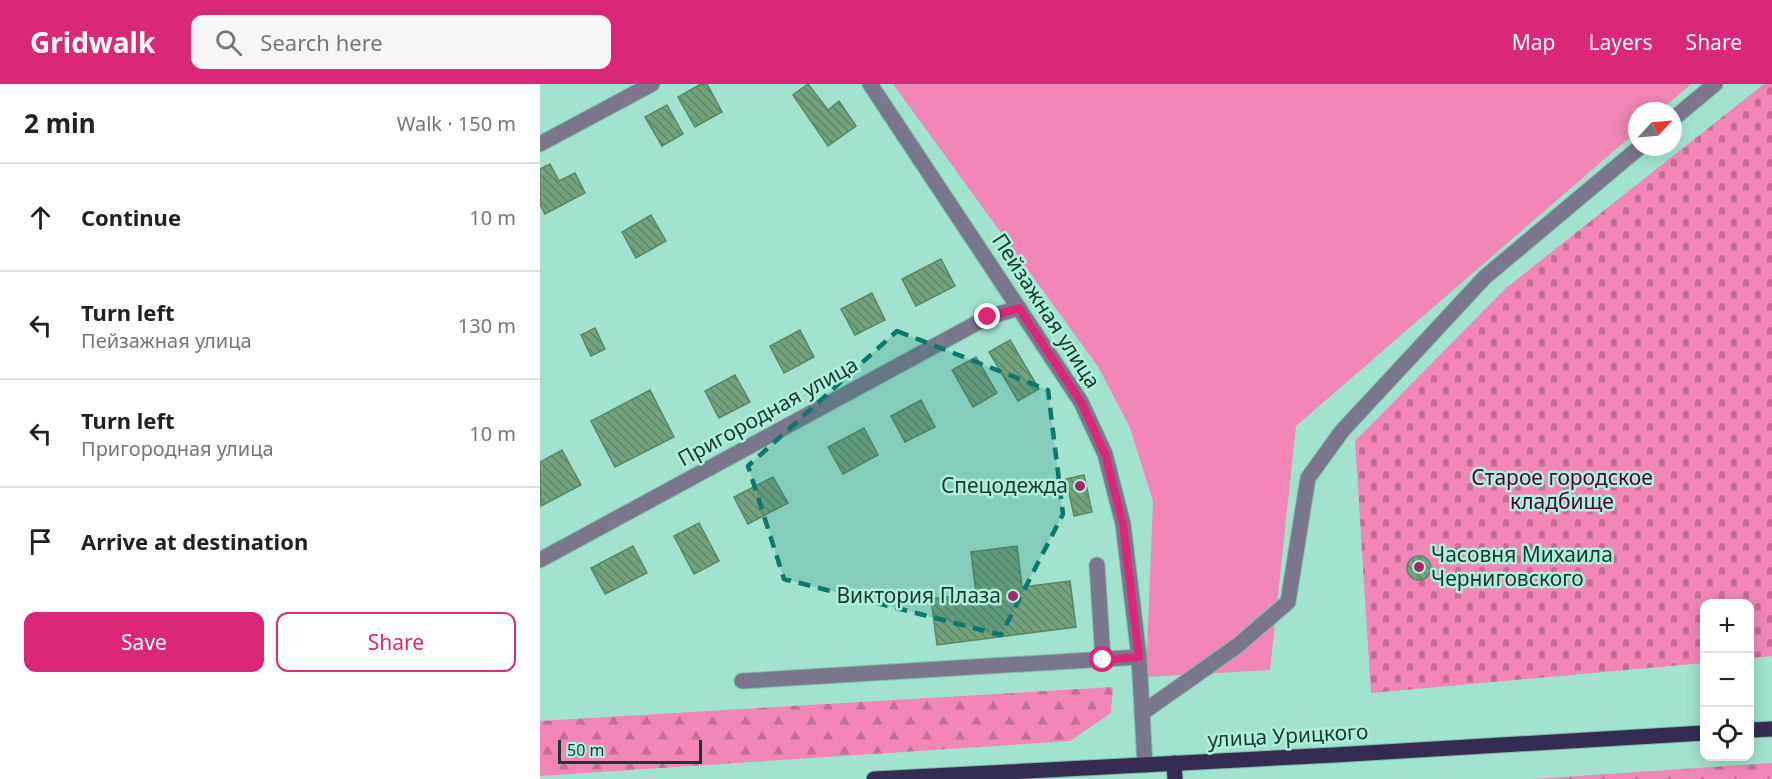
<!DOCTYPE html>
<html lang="en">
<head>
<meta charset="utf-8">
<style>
	:root { --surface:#fff; --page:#f6f6f6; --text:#202124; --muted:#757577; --line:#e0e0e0; --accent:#db2777 }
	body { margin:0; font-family:"Noto Sans",sans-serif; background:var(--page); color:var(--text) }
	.controls { position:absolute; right:18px; bottom:18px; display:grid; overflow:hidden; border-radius:12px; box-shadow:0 3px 15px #0003 }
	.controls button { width:54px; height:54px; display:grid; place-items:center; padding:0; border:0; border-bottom:2px solid var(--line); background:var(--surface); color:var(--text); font:30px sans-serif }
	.compass { position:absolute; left:1088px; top:18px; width:54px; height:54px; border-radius:50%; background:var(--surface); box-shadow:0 3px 15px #0003; rotate:64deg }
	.scale { position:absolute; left:18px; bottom:15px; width:144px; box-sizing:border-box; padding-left:6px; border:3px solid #1d3830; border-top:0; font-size:16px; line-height:21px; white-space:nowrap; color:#1d3830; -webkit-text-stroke:4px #adf0db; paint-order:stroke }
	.stop { position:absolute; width:18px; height:18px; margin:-14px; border:4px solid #db2777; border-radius:50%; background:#fff }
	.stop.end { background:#db2777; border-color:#fff; box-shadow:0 2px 6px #0008 }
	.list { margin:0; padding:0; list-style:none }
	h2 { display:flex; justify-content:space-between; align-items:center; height:78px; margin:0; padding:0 24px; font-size:26px }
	h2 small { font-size:20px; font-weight:400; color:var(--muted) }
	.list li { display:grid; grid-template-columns:39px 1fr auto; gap:18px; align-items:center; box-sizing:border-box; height:108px; padding:0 24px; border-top:2px solid var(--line) }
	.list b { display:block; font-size:22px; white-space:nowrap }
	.list p { margin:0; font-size:20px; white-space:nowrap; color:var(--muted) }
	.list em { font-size:20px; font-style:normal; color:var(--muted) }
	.actions { display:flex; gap:12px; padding:18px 24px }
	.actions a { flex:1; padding:14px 0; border:2px solid var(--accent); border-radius:12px; text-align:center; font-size:21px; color:var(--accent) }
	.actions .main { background:var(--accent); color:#fff }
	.icon { flex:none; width:33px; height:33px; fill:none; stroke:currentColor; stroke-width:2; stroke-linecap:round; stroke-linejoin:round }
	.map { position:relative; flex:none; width:1232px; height:695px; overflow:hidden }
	header { display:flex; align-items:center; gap:36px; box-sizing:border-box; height:84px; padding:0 30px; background:var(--accent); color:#fff }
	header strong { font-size:28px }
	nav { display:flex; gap:33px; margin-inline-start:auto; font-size:21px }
	.search { width:420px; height:54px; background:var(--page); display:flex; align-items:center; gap:15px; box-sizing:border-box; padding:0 21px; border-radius:12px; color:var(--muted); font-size:22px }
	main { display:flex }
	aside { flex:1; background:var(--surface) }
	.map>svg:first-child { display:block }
	.grass { fill:#f287b7 }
	.forest { fill:url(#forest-firs) }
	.cemetery { fill:url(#cemetery-stones) }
	.building { fill:url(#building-back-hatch); stroke:#588765; stroke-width:1.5 }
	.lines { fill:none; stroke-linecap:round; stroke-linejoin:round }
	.minor-casing { stroke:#84bdab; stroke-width:17 }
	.major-casing { stroke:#84bdab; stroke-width:17 }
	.minor { stroke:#7a778c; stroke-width:15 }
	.major { stroke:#352d51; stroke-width:15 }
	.route { stroke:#db2777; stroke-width:8 }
	.marked { fill:#0f766e; fill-opacity:0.2; stroke:#0f766e; stroke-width:4.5; stroke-dasharray:12 8; stroke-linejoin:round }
	.poi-dot { fill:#a9246d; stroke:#adf0db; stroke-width:2 }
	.labels { text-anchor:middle; stroke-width:5; stroke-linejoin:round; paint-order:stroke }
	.street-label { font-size:21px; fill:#1d3830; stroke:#adf0db }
	.park-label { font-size:21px; fill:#530231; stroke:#adf0db }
	.poi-label { font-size:21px; fill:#1d3830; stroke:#adf0db; text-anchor:end }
</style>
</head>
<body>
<header>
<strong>Gridwalk</strong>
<div class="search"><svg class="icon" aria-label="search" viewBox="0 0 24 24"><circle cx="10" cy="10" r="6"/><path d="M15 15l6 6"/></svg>Search here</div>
<nav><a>Map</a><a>Layers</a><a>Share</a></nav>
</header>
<main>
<aside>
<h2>2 min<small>Walk · 150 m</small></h2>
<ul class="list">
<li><svg class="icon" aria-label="ahead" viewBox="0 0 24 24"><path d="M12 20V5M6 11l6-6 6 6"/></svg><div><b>Continue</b></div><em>10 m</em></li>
<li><svg class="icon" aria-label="left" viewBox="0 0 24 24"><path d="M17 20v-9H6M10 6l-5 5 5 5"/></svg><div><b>Turn left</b><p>Пейзажная улица</p></div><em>130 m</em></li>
<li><svg class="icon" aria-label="left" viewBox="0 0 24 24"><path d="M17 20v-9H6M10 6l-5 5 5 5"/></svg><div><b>Turn left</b><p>Пригородная улица</p></div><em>10 m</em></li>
<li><svg class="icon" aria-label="arrive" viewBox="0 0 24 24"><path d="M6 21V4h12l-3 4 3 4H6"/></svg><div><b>Arrive at destination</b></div></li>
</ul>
<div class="actions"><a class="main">Save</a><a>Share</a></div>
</aside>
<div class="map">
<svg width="1232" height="695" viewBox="0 0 1232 695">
	<defs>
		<pattern id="forest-firs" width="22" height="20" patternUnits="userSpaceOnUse" patternTransform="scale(1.5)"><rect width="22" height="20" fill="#f287b7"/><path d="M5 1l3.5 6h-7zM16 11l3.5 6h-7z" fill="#c36f95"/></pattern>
		<pattern id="cemetery-stones" width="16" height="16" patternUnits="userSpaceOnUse" patternTransform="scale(1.5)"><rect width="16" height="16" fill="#f287b7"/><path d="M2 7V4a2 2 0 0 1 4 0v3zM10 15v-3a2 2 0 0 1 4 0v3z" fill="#c36f95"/></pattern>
		<pattern id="building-back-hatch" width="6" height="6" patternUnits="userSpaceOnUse" patternTransform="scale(1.5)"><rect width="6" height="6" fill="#73a480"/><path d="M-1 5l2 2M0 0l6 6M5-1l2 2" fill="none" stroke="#5e8769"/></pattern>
	</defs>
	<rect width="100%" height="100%" fill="#a1e3ce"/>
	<polygon class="grass" points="353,0 1151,0 1120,27 1097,27 1097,47 756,342 730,586 606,593 613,417 590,344 559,284"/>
	<g class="forest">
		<polygon points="573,603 571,629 530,657 0,692 0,637"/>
		<polygon points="1232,679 1232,695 993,695"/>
	</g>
	<polygon class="cemetery" points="1224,0 1232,0 1232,572 1210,574 1210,520 1164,520 1164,579 831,609 815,357 966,204"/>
	<g class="building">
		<polygon points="161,0 167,0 182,28 155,43 138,13"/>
		<polygon points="268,0 288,26 299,17 316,42 288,62 253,11"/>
		<polygon points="127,21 143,50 122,62 105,33"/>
		<polygon points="10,80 19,97 35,89 45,109 5,130 0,120 0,85"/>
		<polygon points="111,131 126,157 96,174 82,148"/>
		<polygon points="401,175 415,202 376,222 362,195"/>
		<polygon points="332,209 345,236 315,251 301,225"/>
		<polygon points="55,244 65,265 51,272 41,251"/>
		<polygon points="260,246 274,273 244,289 230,262"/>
		<polygon points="470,256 499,305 478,317 449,268"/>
		<polygon points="436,273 457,309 433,323 412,286"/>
		<polygon points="195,291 210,318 179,334 165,307"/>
		<polygon points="110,306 134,353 75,383 51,337"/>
		<polygon points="381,316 395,343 365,358 351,332"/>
		<polygon points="324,344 338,371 303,390 288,363"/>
		<polygon points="22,366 41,401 1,422 0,378"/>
		<polygon points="544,391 552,428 534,432 526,395"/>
		<polygon points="233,393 248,419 208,440 194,413"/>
		<polygon points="159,439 179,477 154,490 134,452"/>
		<polygon points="93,462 107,489 65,510 51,484"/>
		<polygon points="477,462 482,503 530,497 536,543 397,561 391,515 436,509 431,468"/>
		<circle cx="879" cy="484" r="12"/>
	</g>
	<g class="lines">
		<g class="minor-casing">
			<g id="minor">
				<polyline points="330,0 541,318 565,370 583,440 599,573 605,681"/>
				<polyline points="1133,35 1175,0"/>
				<polyline points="0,60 112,0"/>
				<polyline points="0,476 448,233 479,224"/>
				<polyline points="557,481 563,576"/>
				<polyline points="202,597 599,573"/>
				<polyline points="602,629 697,562 748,518 768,394 802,347 945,193 1100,63"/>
			</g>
		</g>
		<g class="major-casing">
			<g id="major">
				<polyline points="1210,646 1232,645"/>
				<polyline points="634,679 635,695"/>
				<polyline points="334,695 794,671 1164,649"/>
			</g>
		</g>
		<use href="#minor" class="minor"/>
		<use href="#major" class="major"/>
	</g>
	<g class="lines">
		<polyline class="route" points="448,233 479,224 541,318 565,370 583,440 599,573 563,576"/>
	</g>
	<path class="marked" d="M357 247 508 306 523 430 461 551 244 495 208 382Z"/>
	<g class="poi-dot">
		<circle cx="540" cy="402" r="6"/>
		<circle cx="879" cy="483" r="6"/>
		<circle cx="473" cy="512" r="6"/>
	</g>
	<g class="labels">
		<g class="street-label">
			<text transform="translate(506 227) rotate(57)" y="7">Пейзажная улица</text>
			<text transform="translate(228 328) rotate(-29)" y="7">Пригородная улица</text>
			<text transform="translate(748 652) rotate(-3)" y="7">улица Урицкого</text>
		</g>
		<g class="park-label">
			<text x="1022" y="401">Старое городское<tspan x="1022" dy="24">кладбище</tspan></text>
		</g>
		<g class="poi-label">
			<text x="528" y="409">Спецодежда</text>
			<text x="891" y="478" text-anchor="start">Часовня Михаила<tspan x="891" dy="24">Черниговского</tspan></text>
			<text x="461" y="519">Виктория Плаза</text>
		</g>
	</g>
</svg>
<div class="controls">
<button>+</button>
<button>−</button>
<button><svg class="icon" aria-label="locate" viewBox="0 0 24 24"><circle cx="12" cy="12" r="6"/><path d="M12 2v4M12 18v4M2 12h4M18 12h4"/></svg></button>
</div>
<svg class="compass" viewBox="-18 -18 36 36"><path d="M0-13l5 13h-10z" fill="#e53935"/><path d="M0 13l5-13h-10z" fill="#757577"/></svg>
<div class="scale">50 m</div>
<div class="stop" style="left:563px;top:576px"></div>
<div class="stop end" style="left:448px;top:233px"></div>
</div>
</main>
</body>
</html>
